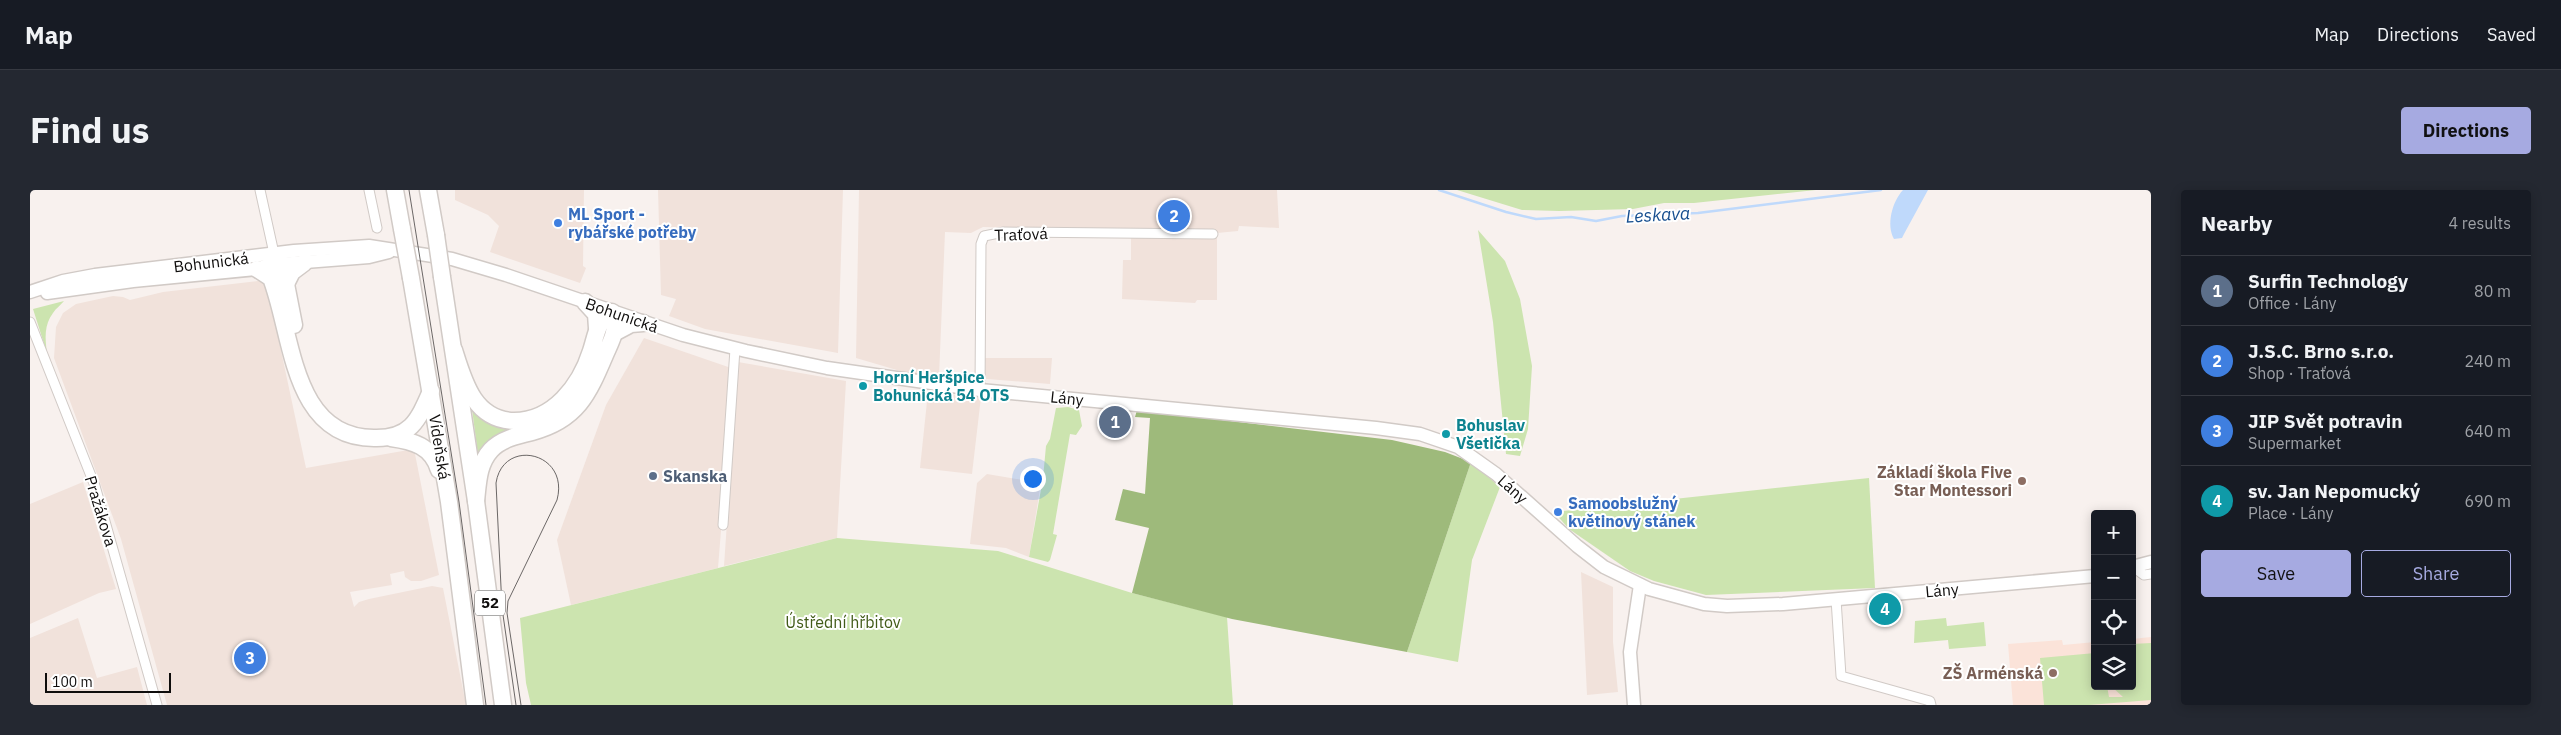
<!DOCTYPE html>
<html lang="en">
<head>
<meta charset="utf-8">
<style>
	:root { --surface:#171b24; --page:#242831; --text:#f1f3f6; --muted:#9ea1a6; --line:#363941; --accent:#a6aae1 }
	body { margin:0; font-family:"IBM Plex Sans",sans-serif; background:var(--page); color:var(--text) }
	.controls { position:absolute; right:15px; bottom:15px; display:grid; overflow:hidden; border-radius:5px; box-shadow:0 2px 12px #0003 }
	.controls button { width:45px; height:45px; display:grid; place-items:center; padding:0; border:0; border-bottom:1px solid var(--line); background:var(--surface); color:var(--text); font:25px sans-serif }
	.scale { position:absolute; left:15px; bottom:12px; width:126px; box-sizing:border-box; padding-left:5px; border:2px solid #0f0d0c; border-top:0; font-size:14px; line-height:18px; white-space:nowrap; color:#0f0d0c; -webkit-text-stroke:4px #fff; paint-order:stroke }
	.you { position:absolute; left:1002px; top:288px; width:18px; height:18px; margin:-12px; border:4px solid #fff; border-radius:50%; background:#1a73e8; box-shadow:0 0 0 8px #1a73e833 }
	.badge { display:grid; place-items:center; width:32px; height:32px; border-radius:50%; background:var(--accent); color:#fff; font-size:16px; font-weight:700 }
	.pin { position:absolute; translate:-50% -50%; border:2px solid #fff; box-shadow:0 1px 5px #0006 }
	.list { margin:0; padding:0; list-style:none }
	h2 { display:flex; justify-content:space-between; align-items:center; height:65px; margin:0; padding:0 20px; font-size:21px }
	h2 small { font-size:16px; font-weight:400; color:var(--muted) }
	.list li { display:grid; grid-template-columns:32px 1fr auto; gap:15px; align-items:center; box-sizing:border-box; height:70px; padding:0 20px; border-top:1px solid var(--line) }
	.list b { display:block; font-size:19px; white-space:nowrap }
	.list p { margin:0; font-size:16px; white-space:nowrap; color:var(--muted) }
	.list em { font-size:16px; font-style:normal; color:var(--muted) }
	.actions { display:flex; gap:10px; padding:15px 20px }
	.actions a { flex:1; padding:11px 0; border:1px solid var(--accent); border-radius:5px; text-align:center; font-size:18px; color:var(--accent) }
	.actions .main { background:var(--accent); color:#111 }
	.icon { flex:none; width:28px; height:28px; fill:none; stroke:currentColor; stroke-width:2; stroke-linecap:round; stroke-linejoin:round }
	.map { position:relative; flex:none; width:2121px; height:515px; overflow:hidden; border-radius:5px }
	header { display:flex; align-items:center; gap:30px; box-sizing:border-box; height:70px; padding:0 25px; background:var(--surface); border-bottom:1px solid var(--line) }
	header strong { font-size:24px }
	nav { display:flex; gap:28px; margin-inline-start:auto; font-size:18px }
	.intro { display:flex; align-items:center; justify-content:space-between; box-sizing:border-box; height:120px; padding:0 30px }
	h1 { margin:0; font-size:35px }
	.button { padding:12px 22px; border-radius:5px; background:var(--accent); color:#111; font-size:18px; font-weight:700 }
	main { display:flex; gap:30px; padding:0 30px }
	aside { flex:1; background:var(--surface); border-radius:5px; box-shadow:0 2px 12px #0003 }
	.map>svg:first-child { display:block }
	.built { fill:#f1e2db }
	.education { fill:#fbe3d9 }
	.green { fill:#cce4af }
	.forest { fill:#9eba7b }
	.water { fill:#bfd9fb }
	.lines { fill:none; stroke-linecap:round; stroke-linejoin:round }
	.stream { stroke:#bfd9fb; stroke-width:2.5 }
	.street-casing { stroke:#d1cac6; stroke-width:11 }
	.secondary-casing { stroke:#d1cac6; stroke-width:15 }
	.highway-casing { stroke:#d1cac6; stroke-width:19 }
	.street { stroke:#fff; stroke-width:9 }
	.secondary { stroke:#fff; stroke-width:12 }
	.highway { stroke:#fff; stroke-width:16 }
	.tram { stroke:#6b6766; stroke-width:1 }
	.highway-bridge-casing { stroke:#d1cac6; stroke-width:19; stroke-linecap:butt }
	.highway-bridge { stroke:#fff; stroke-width:16 }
	.shop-dot { fill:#3f7fe0; stroke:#fff; stroke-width:2 }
	.culture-dot { fill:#0f9aa8; stroke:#fff; stroke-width:2 }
	.service-dot { fill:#5c6f8a; stroke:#fff; stroke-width:2 }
	.education-dot { fill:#8d6e63; stroke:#fff; stroke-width:2 }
	.labels { text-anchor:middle; stroke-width:4; stroke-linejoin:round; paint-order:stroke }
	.shield { fill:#fff; stroke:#575655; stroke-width:1 }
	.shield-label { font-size:15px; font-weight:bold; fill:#0f0d0c }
	.shop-label { font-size:16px; font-weight:bold; fill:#366cbe; stroke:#fff; text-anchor:start }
	.street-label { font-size:16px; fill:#0f0d0c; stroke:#fff }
	.culture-label { font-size:16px; font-weight:bold; fill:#0d838f; stroke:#fff; text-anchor:start }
	.education-label { font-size:16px; font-weight:bold; fill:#785e54; stroke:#fff; text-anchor:end }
	.service-label { font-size:16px; font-weight:bold; fill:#4e5e75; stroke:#fff; text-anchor:start }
	.park-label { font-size:16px; fill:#415b18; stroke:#fff }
	.water-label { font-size:18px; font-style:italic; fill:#164e8f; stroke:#fff }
</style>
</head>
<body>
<header>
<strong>Map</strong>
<nav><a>Map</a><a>Directions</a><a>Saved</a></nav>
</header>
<div class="intro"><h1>Find us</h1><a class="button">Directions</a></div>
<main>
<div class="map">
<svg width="2121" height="515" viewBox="0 0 2121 515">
	<rect width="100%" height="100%" fill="#f8f1ee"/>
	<g class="built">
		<polygon points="425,0 554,0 553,76 556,78 550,93 460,62 469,36 458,25 425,10"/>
		<polygon points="628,0 813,0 808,163 675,139 639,126 646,109 631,105"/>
		<polygon points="829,0 1247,0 1249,38 1209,36 1208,41 1187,43 1187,110 1167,110 1165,113 1092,109 1093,70 1101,70 1101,41 953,37 941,43 915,42 909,187 877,183 826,168"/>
		<polygon points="236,90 276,278 384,259 409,385 391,391 381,391 375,387 374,381 360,384 362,395 320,402 324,417 329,412 339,409 402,396 413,398 436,515 137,515 91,349 24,168 26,137 33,123 46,114 83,106 93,107 100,110 133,102"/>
		<polygon points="614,148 704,179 688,378 541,415 527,350 576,215"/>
		<polygon points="945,168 1022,168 1020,194 945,188"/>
		<polygon points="708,172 816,191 807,348 694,376"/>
		<polygon points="898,202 951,207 942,284 890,278"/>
		<polygon points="957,284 1011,293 999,367 976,358 940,354 947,293"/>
		<polygon points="53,292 86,399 69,403 0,434 0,314"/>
		<polygon points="1551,382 1583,397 1583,452 1588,502 1557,505"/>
		<polygon points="48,428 67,488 107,477 117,515 0,515 0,448"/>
	</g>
	<polygon class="education" points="2121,447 2121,515 1983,515 1978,454 2032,450 2033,455 2065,452 2065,496 2102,496 2102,449"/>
	<g class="green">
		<polygon points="1427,0 1786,0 1664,13 1634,13 1603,19 1529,21 1492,20"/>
		<polygon points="1448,40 1475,71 1490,109 1502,176 1498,239 1490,266 1476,264 1463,132"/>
		<path d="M34 111C31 115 26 118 23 123 14 135 15 148 17 163L3 119Z"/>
		<polygon points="1038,217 1049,220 1052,236 1046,245 1040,244 1023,344 1027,345 1020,370 1018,372 999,367 1013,288 1016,256 1020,249 1026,218"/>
		<polygon points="442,219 494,233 448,265"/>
		<polygon points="1441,272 1470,297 1442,370 1428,472 1377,462"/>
		<polygon points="1839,288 1845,398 1676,405 1624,391 1600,381 1539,339 1524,322"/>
		<polygon points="807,348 968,361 1102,403 1197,427 1203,515 501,515 496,493 490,428"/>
		<polygon points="1916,428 1917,436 1954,432 1956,456 1919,459 1918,450 1884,453 1885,431"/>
		<polygon points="2121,453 2121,510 2059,515 2014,515 2010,468 2065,463 2065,496 2077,496 2079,507 2093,507 2081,496 2102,496 2102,454"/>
	</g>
	<polygon class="forest" points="1107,220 1362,250 1415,262 1441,272 1377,462 1202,429 1102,403 1119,338 1085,330 1093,299 1115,304 1120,228 1105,227"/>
	<path class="water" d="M1898 0 1874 44 1872 48 1864 49C1856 35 1862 12 1873 0Z"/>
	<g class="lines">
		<polyline class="stream" points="1409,0 1476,22 1506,29 1541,27 1566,31 1592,26 1668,23 1851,0"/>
		<g class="street-casing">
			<g id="street">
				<polyline points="230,0 245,68"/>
				<polyline points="339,0 347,38"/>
				<polyline points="0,132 65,296 127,515"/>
				<polyline points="950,200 951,54 954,46 974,42 1183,44"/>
				<polyline points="693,335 705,159"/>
				<polyline points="2103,377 2114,385 2121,384"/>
				<polyline points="1806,409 1811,486 1900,511 1901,515"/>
			</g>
		</g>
		<g class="secondary-casing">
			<g id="secondary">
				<polyline points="0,102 33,91 65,85 264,61 339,56 422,69 476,85 653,145 716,161 797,178 950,200 1346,238 1390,244 1428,257 1466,284 1547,356 1574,377 1619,399 1674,414 1697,416 1753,414 2065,386"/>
				<polyline points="17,103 103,91 227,79 237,75 339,67 359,62"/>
				<polyline points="2102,377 2121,372"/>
				<polyline points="1604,515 1600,462 1610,395"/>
			</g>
		</g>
		<g class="highway-casing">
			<g id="highway">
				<polyline points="365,0 372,39"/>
				<polyline points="398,0 406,45"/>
				<polyline points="246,74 256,94 264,135"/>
				<path d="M227 79 241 88C263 144 261 248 344 248 380 249 388 231 401 201"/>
				<polyline points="412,87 446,311 473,515"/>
				<polyline points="381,88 419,312 445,515"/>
				<polyline points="256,94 262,82 274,73"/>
				<polyline points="555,112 566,124 567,138"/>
				<polyline points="584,143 601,134 613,133"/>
				<path d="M424 160C434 192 444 230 484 231 523 231 550 196 561 161 566 146 567 130 582 122 590 137 581 151 575 165 558 205 547 230 502 242 489 245 471 249 461 260 448 274 448 294 446 311"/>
				<path d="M361 248C383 251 402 256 409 280"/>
			</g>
		</g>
		<use href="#street" class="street"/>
		<use href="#secondary" class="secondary"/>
		<use href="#highway" class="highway"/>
		<g class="tram">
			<polyline points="379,0 429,312 456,515"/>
			<path d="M486 515 472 418 466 293C473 247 540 262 527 310L478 411 477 423 491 515"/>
		</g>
		<g class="highway-bridge-casing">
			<g id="highway-bridge">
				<polyline points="372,39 381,88"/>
				<polyline points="406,45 412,87"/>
			</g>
		</g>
		<use href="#highway-bridge" class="highway-bridge"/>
	</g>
	<g class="shop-dot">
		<circle cx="528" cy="33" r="5"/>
		<circle cx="1528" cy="322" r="5"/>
	</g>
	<g class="culture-dot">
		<circle cx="833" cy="196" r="5"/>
		<circle cx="1416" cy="244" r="5"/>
	</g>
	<circle class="service-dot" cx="623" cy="286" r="5"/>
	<g class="education-dot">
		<circle cx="1992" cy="291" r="5"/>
		<circle cx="2023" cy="483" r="5"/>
	</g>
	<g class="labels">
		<rect class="shield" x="445" y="400.5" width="30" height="25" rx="4"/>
		<g class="shield-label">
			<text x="460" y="418">52</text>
		</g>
		<g class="shop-label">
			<text x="538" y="30">ML Sport -<tspan x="538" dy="18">rybářské potřeby</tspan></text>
			<text x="1538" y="319">Samoobslužný<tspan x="1538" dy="18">květinový stánek</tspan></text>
		</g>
		<g class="street-label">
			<text transform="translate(991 44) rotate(-2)" y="6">Traťová</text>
			<text transform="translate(181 72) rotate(-7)" y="6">Bohunická</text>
			<text transform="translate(592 125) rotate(19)" y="6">Bohunická</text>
			<text transform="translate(1037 208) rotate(6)" y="6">Lány</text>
			<text transform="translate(410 257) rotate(81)" y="6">Vídeňská</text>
			<text transform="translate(1483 299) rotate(42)" y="6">Lány</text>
			<text transform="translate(71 321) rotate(73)" y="6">Pražákova</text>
			<text transform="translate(1912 400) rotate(-5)" y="6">Lány</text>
		</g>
		<g class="culture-label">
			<text x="843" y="193">Horní Heršpice<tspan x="843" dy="18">Bohunická 54 OTS</tspan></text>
			<text x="1426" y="241">Bohuslav<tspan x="1426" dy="18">Všetička</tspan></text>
		</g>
		<g class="education-label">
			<text x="1982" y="288">Základí škola Five<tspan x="1982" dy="18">Star Montessori</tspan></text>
			<text x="2013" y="489">ZŠ Arménská</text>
		</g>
		<g class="service-label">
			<text x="633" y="292">Skanska</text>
		</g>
		<g class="park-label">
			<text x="813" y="438">Ústřední hřbitov</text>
		</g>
		<g class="water-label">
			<text transform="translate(1628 25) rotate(-3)" y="6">Leskava</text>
		</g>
	</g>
</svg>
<div class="controls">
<button>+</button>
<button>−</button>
<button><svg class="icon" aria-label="locate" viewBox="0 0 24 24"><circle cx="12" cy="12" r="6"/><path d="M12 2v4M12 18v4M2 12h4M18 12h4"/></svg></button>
<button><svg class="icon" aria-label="layers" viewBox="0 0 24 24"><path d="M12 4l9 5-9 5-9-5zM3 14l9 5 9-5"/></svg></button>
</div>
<div class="scale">100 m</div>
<div class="you"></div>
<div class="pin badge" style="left:1085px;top:232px;background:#5c6f8a">1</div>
<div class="pin badge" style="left:1144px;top:26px;background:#3f7fe0">2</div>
<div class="pin badge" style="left:220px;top:468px;background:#3f7fe0">3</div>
<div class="pin badge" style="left:1855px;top:419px;background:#0f9aa8">4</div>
</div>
<aside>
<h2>Nearby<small>4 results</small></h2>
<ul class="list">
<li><span class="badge" style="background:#5c6f8a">1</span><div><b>Surfin Technology</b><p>Office · Lány</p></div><em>80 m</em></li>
<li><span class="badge" style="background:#3f7fe0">2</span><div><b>J.S.C. Brno s.r.o.</b><p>Shop · Traťová</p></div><em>240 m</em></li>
<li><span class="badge" style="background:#3f7fe0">3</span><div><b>JIP Svět potravin</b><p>Supermarket</p></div><em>640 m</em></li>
<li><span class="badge" style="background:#0f9aa8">4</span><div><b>sv. Jan Nepomucký</b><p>Place · Lány</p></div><em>690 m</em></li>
</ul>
<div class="actions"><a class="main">Save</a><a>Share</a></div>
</aside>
</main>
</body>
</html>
